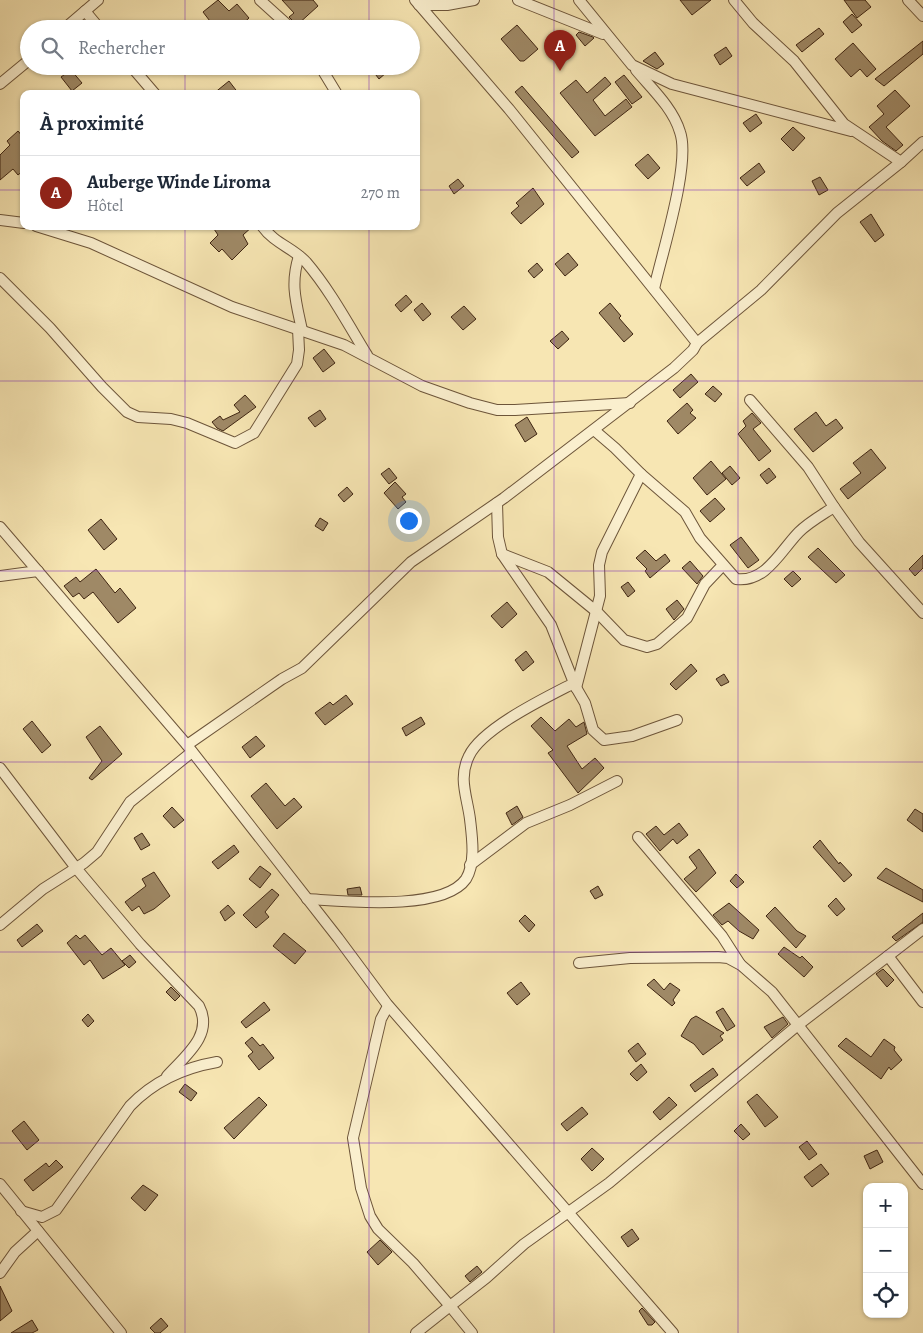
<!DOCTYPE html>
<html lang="fr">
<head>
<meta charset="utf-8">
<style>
	:root { --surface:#fff; --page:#f2f2f3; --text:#1f2937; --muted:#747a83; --line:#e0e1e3; --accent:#8f2418 }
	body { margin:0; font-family:Alegreya,serif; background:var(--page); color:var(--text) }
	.controls { position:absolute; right:15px; bottom:15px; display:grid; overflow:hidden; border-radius:10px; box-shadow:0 1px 4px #0004 }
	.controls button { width:45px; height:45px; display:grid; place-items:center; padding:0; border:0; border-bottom:1px solid var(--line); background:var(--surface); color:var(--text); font:25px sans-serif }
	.you { position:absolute; left:408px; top:520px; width:18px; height:18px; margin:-12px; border:4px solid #fff; border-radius:50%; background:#1a73e8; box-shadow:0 0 0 8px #1a73e833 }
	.badge { display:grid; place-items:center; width:32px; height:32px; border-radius:50%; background:var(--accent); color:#fff; font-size:16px; font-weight:700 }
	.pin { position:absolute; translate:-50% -41px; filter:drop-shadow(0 1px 2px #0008) }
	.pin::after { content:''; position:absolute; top:26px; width:18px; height:15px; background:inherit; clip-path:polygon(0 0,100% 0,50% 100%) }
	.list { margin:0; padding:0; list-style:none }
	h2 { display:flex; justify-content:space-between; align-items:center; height:65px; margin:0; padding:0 20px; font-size:21px }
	h2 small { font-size:16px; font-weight:400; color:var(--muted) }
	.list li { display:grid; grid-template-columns:32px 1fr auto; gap:15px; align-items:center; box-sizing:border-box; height:75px; padding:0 20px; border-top:1px solid var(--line) }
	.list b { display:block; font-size:19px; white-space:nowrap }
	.list p { margin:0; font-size:16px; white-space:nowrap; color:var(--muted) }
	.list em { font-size:16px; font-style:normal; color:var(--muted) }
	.icon { flex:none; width:28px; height:28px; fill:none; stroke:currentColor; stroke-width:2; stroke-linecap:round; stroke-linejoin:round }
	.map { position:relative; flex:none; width:923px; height:1333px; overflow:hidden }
	.search { position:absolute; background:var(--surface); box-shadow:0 1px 4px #0004; left:20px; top:20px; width:400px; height:55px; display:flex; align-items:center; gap:12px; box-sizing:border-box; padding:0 18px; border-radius:28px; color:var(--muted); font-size:19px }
	.panel { position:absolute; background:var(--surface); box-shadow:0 1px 4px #0004; left:20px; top:90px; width:400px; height:140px; border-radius:10px }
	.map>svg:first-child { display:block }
	.building { fill:#9f8966; stroke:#3f2512 }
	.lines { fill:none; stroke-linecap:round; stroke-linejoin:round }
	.minor-casing { stroke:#6d553a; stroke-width:12 }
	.minor { stroke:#faefce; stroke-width:10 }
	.grid { fill:none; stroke:#7b2cbf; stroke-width:1; stroke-opacity:0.55 }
</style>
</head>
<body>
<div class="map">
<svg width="923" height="1333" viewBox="0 0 923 1333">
	<rect width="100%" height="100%" fill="#f7e6b3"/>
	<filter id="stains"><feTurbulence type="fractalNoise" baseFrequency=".004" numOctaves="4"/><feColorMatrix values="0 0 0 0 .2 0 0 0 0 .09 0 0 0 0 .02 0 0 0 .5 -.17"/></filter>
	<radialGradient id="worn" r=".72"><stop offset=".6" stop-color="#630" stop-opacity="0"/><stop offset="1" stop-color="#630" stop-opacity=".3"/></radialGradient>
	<g class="building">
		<polygon points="218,0 229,11 237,4 249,18 237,29 216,29 203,12"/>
		<polygon points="282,0 313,0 318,6 297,25 289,17 294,13"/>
		<polygon points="680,0 711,0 692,15"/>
		<polygon points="844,0 865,0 871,7 857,18"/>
		<polygon points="852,14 862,25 852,33 843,22"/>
		<polygon points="517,25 538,49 524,61 520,61 501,39"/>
		<polygon points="819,28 824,34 802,52 796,45"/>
		<polygon points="579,32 593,37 594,38 585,46 576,35"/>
		<polygon points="923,41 923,54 884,86 875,79"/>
		<polygon points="853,43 876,69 867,77 860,69 851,77 835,59"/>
		<polygon points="726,47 732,56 720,65 714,55"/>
		<polygon points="655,52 664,64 657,69 643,61"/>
		<polygon points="369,66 394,66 379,79"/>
		<polygon points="71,70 82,83 72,91 61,77"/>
		<polygon points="624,75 642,97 632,104 615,82"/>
		<polygon points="605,77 611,84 593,100 605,116 626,99 632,107 595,136 560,93 576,80 587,93"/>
		<polygon points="229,81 239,94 213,94"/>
		<polygon points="522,86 579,152 572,158 515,92"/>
		<polygon points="895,90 910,106 886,127 903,145 896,151 882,141 869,127 884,114 877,106"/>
		<polygon points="756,114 762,123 750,132 743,123"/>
		<polygon points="793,127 805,138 793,151 781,139"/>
		<polygon points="18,131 24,138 24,170 18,175 13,169 0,180 0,155 10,145 7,141"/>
		<polygon points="648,154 660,168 648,179 635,165"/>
		<polygon points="759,163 765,172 747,186 740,178"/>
		<polygon points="820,177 828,190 819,195 812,181"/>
		<polygon points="458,179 464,186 454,194 449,186"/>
		<polygon points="533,188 544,204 521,224 511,213 519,206 516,203"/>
		<polygon points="871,214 884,235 875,242 860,222"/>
		<polygon points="212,226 253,226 243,235 248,244 232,260 222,249 219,252 210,243 218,235"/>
		<polygon points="568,253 578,265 565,276 555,264"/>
		<polygon points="537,263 543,270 534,278 528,271"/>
		<polygon points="406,295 412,302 401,312 395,305"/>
		<polygon points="422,303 431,314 423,321 414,310"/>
		<polygon points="610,303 621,316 619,318 633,334 624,342 599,313"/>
		<polygon points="464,306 476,319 463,330 451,317"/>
		<polygon points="562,331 569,339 558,349 550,341"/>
		<polygon points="324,349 335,363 323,372 313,358"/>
		<polygon points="691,374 698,382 680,398 673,390"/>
		<polygon points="713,386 722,394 715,402 705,394"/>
		<polygon points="245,395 256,407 223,431 217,428 212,422 220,416 223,420 240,412 234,405"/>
		<polygon points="687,403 693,410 690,413 696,418 678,434 667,421"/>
		<polygon points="320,410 326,419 315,427 308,418"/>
		<polygon points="816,412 826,426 836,419 843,428 813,452 794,429"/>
		<polygon points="752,413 761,423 753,429 771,451 759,461 738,434 746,426 743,421"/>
		<polygon points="527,417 537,434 525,442 515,425"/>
		<polygon points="871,449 886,468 848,499 840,489 861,473 853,463"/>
		<polygon points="711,461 726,479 707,495 693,478"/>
		<polygon points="730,466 740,478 732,485 722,473"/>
		<polygon points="389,468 397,478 389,484 381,474"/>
		<polygon points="769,468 776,477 767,484 760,475"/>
		<polygon points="395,482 406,494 402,497 406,502 398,509 384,493"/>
		<polygon points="347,487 353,494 344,502 338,495"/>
		<polygon points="715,498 725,509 710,522 700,511"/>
		<polygon points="320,518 328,523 323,531 315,526"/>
		<polygon points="101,519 117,539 104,550 88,530"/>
		<polygon points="741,537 759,560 748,568 730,545"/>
		<polygon points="818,548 845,575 836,583 808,557"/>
		<polygon points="645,550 656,561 665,554 670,561 650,578 645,571 647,569 636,558"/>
		<polygon points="923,555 923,568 915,576 909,569"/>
		<polygon points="690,561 703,576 697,584 682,568"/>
		<polygon points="96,569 115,593 120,588 136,608 118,623 93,592 84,599 79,593 73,597 64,586 76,577 80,582"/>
		<polygon points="793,571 801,579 792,587 784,579"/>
		<polygon points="628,582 635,591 628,597 621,587"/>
		<polygon points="677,600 684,609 674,620 666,609"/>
		<polygon points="507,602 517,614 502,628 491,616"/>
		<polygon points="526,651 534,662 523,671 515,660"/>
		<polygon points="691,664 697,671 676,690 670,684"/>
		<polygon points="724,674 729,682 721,686 716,679"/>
		<polygon points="346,695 353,704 325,725 315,713 330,702 333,705"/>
		<polygon points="421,717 425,724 406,736 402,728"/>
		<polygon points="541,717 555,731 569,719 576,727 584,722 587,734 567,746 582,769 595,758 604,768 578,793 548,753 553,750 531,726"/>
		<polygon points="32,721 51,745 42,753 23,729"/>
		<polygon points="100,726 122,754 92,780 89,778 102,761 86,737"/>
		<polygon points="256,736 265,746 250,758 242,747"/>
		<polygon points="266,783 285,806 294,798 302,807 277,829 251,796"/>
		<polygon points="517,806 523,817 512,825 506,813"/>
		<polygon points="172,807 184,820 174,828 163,816"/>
		<polygon points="915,809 923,814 923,832 907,820"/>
		<polygon points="679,823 688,835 677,844 673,839 660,851 646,834 656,826 664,835"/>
		<polygon points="142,833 150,845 141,850 134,838"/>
		<polygon points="820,840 839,864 840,862 852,875 844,882 813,847"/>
		<polygon points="234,845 239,852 218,869 212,862"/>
		<polygon points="699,849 716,873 696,892 684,879 697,868 689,857"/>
		<polygon points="260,866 271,874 260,888 249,879"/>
		<polygon points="886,868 923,890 923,902 877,878"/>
		<polygon points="154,872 170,896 154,909 144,914 139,906 132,911 125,902 146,886 142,879"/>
		<polygon points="736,874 744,882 737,888 730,881"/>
		<polygon points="598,886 603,895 595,899 590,891"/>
		<polygon points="360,887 362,895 348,895 347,889"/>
		<polygon points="272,889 279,895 265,912 269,917 256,928 243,915"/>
		<polygon points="836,898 845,909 837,916 828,906"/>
		<polygon points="729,903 759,930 753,939 739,931 728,921 722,925 713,915"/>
		<polygon points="228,905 235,913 225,921 220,912"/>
		<polygon points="775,907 797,931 806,936 796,948 766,916"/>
		<polygon points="923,913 923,922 896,941 892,937"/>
		<polygon points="525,915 535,925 529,932 519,921"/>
		<polygon points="37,924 43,931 22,947 17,940"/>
		<polygon points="284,933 306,951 295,964 273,946"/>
		<polygon points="76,935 80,939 85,935 102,955 111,948 125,965 103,979 90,960 84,965 67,943"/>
		<polygon points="784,947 800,958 802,956 813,967 804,977 778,954"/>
		<polygon points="130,955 136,962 129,968 122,961"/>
		<polygon points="883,969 894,980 887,987 876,974"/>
		<polygon points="654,979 664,990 670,983 680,990 673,1000 675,1003 672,1006 647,985"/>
		<polygon points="521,982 530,994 517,1005 507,993"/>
		<polygon points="171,987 180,996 175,1001 166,992"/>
		<polygon points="264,1002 270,1010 246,1028 241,1022"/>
		<polygon points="723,1008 735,1026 727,1031 716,1012"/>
		<polygon points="88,1014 94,1021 88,1027 82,1020"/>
		<polygon points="696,1016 724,1033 720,1036 723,1040 703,1055 694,1044 681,1036 691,1019"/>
		<polygon points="783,1017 788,1024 772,1038 764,1027"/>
		<polygon points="252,1037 260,1046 263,1044 274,1058 259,1070 248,1056 253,1052 245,1043"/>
		<polygon points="846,1038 871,1057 884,1039 895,1047 894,1050 902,1060 891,1070 889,1067 881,1079 838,1046"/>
		<polygon points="638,1043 646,1054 636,1062 628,1051"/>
		<polygon points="641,1064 647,1072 637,1081 630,1074"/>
		<polygon points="713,1068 718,1075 695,1092 690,1085"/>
		<polygon points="185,1084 197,1093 191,1101 179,1092"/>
		<polygon points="757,1094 778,1117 765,1127 747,1102"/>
		<polygon points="259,1097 267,1105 234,1139 224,1128"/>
		<polygon points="669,1097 677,1105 660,1120 653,1112"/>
		<polygon points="582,1107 588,1114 567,1131 561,1124"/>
		<polygon points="24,1121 39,1140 27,1150 12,1131"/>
		<polygon points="741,1124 750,1134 743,1140 734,1131"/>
		<polygon points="807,1141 817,1154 809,1160 799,1147"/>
		<polygon points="592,1148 604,1159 592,1171 581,1159"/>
		<polygon points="877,1150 883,1162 870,1169 864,1156"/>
		<polygon points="56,1160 63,1167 33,1191 24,1180 46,1163 49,1167"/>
		<polygon points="821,1164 829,1174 812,1187 804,1177"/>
		<polygon points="143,1185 158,1195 145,1211 131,1198"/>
		<polygon points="632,1229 639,1239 628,1247 621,1237"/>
		<polygon points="380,1240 392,1252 378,1265 367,1252"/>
		<polygon points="477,1266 482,1272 470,1282 465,1276"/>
		<polygon points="0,1286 12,1311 0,1321"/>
		<polygon points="642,1308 655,1322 652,1325 648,1325 639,1311"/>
		<polygon points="161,1318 168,1326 160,1333 155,1333 150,1328"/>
		<polygon points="32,1320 38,1330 32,1333 11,1333"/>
	</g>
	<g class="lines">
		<g class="minor-casing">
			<g id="minor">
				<polyline points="260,0 292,29"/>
				<polyline points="415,0 509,109 697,343"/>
				<polyline points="518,0 603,34"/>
				<polyline points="579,0 632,65 672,84 851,131"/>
				<polyline points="908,0 923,16"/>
				<polyline points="419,5 447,5 474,0"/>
				<polyline points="85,11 100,29"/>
				<polyline points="64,29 98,0"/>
				<polyline points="131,66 155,94"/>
				<polyline points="320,66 337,94"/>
				<path d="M636 70C651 88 673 108 680 132 691 163 662 253 654 289"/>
				<polyline points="0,84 29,60"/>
				<polyline points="901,162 923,142"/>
				<polyline points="0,220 24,223"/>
				<polyline points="36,226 91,243 232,307 344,345 422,386 470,403 497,410 515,410 630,403"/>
				<path d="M262 226C275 244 292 247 306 262 330 290 348 324 367 355"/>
				<path d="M299 256C290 284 296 302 302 330"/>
				<polyline points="0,278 50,328 102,387 127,412 138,417 171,419 187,423 235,443 254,433 297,364 299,350 298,329"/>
				<path d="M641 474 685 512 700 538 736 579C766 583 781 550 799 532 809 522 822 515 834 507L808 467 750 400"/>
				<polyline points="834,507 859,542 923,613"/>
				<polyline points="0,527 187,745 338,938 387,1004 673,1333"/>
				<polyline points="502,554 548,572 597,612 624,640 647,647 657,644 687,618 705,584 723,565"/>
				<polyline points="0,576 38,571"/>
				<polyline points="574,684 585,703 593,730 604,740 632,736 677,720"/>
				<polyline points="576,688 600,596 599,565 602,552 641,474 615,448 594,430"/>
				<polyline points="187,745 282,679 302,668 411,562 504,498 674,368 693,350 697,343 761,290 837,213 901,162 844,124 794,61 753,23 734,0"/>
				<path d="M0 768 76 868 140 944 199 1006C214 1035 185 1056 167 1076"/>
				<polyline points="638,837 722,936 740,964"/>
				<polyline points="470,865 526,823 570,805 617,781"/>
				<path d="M307 899C343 901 443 912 466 879 476 862 472 837 470 819 467 796 458 778 469 756 482 728 547 697 574 683L551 625 502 554 498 537 497 503"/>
				<polyline points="0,925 43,889 84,863 97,852 130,802 192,752"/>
				<polyline points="923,929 888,956 923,1002"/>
				<polyline points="579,963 630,958 718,957 728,958 741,965 772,992 923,1184"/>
				<polyline points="388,1006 381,1019 353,1138 361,1188 370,1216 378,1229 413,1263 450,1306 416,1333"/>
				<polyline points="0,1184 121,1333"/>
				<path d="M21 1211 42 1217 56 1210 130 1106C154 1081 182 1068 217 1062"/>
				<polyline points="0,1273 15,1252 38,1231"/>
				<polyline points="472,1333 450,1306 486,1278 524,1244 609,1183 798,1025 888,956"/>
			</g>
		</g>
		<use href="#minor" class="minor"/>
	</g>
	<path class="grid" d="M185 0V29M369 0V29M554 0V1333M738 0V1333M185 66V94M369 66V94M0 190H24M416 190H923M185 226V1333M369 226V1333M0 381H923M0 571H923M0 762H923M0 952H923M0 1143H923"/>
	<rect width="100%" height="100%" filter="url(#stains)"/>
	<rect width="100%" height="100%" fill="url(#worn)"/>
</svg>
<div class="controls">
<button>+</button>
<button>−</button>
<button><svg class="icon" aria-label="locate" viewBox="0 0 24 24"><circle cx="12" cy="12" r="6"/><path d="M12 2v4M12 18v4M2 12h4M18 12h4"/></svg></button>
</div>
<div class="you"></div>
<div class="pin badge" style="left:560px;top:71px">A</div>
<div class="search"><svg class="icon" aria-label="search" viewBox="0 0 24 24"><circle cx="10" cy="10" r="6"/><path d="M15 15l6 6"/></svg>Rechercher</div>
<section class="panel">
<h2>À proximité<small></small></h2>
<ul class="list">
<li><span class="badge">A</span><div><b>Auberge Winde Liroma</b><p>Hôtel</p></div><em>270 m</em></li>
</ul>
</section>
</div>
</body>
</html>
